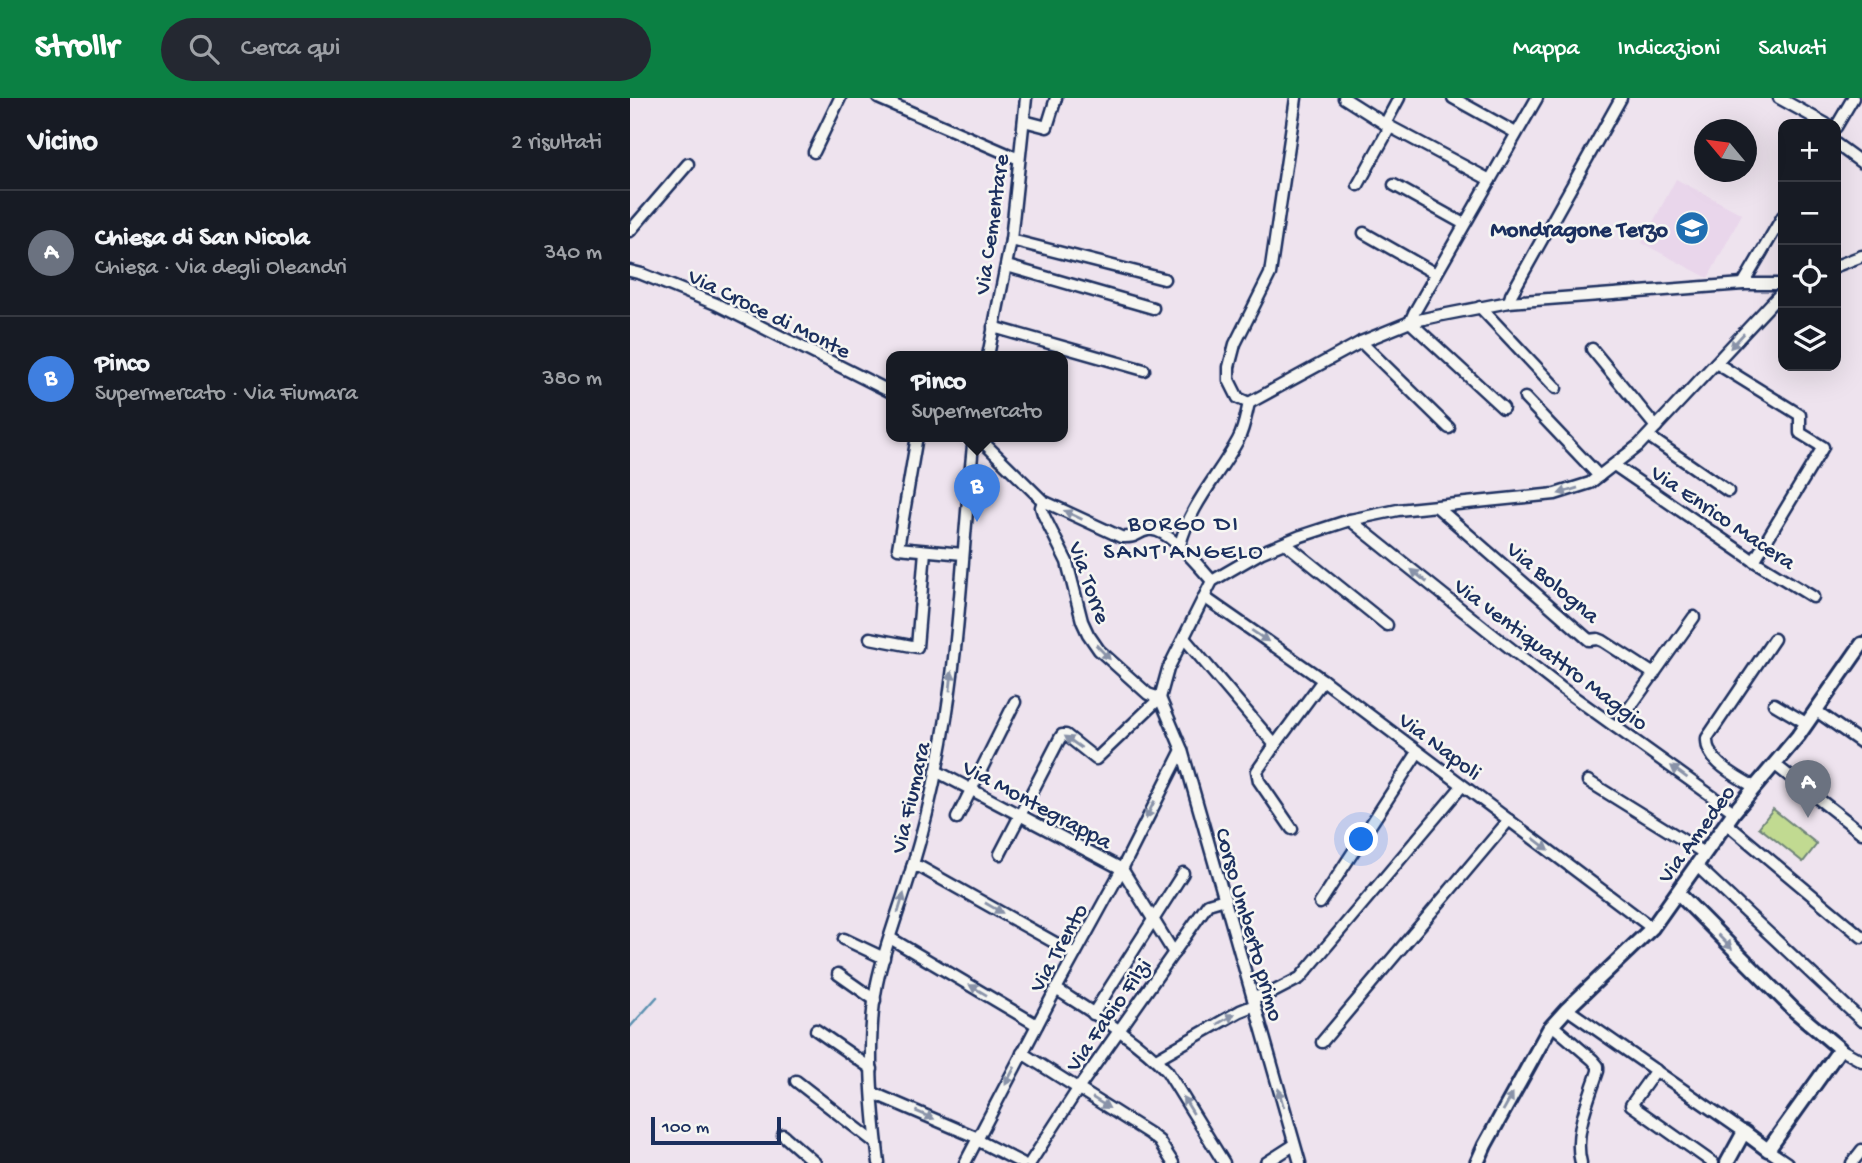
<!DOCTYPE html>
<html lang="it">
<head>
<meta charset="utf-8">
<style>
	:root { --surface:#171b24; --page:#242831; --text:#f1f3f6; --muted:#9ea1a6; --line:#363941; --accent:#0b8043 }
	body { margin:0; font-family:"Gochi Hand",sans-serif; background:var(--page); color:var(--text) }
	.controls { position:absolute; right:21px; top:21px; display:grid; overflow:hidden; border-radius:14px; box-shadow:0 7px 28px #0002 }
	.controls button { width:63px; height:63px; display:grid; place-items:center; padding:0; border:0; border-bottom:2px solid var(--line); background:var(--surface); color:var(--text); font:35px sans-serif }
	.compass { position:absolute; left:1064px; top:21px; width:63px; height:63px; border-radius:50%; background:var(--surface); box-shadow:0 7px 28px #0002; rotate:299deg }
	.scale { position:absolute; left:21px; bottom:18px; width:130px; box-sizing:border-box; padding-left:7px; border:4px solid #1b2f5e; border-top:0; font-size:19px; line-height:24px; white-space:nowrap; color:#1b2f5e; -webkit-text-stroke:5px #f6f6f2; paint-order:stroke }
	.you { position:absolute; left:732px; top:742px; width:24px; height:24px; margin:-18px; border:5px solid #fff; border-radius:50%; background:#1a73e8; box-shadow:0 0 0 10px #1a73e833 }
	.badge { display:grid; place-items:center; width:46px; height:46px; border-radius:50%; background:var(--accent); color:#fff; font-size:23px; font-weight:700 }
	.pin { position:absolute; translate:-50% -58px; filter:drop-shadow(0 2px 4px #0008) }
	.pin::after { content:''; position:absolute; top:37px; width:24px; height:21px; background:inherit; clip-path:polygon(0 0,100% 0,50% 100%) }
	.popup { position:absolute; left:256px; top:253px; width:182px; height:91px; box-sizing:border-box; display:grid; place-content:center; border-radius:14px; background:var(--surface); filter:drop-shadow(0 2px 5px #0005); font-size:23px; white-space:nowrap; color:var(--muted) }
	.popup b { font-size:26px; color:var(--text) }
	.popup::after { content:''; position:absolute; left:50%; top:100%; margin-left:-14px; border:14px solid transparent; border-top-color:var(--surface) }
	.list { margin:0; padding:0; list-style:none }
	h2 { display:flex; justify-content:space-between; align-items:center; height:91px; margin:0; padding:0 28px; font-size:30px }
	h2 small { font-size:23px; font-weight:400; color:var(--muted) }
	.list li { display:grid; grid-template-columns:46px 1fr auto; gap:21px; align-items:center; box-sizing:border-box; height:126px; padding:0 28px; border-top:2px solid var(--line) }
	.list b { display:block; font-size:26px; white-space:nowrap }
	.list p { margin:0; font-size:23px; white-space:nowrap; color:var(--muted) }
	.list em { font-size:23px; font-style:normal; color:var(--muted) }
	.icon { flex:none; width:38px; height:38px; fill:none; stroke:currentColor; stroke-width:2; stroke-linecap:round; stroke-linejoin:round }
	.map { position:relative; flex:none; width:1232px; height:1065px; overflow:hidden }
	header { display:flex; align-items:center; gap:42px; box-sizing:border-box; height:98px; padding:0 35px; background:var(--accent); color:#fff }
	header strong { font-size:33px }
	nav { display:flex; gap:38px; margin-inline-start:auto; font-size:24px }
	.search { width:490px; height:63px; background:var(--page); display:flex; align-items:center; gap:18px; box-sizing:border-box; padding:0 24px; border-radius:38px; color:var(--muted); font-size:26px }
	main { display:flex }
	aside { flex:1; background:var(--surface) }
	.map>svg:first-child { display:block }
	.built { fill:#e9d6eb }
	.green { fill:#c1da91; stroke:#6e8478; stroke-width:2 }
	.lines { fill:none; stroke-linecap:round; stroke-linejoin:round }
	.stream { stroke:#5c91b0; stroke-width:2.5 }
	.minor-casing { stroke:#1b2f5e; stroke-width:15 }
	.tertiary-casing { stroke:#1b2f5e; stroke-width:18 }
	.minor { stroke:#f6f6f2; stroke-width:10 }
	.tertiary { stroke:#f6f6f2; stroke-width:12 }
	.oneway { fill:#8892a8 }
	.labels { text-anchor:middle; stroke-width:5; stroke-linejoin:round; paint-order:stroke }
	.street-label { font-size:23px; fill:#1b2f5e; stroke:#f6f6f2 }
	.poi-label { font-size:23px; font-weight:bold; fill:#1b2f5e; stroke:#f6f6f2; text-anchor:end }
	.neighbourhood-label { font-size:24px; letter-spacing:2px; fill:#1b2f5e; stroke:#f6f6f2 }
</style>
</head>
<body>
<header>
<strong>Strollr</strong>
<div class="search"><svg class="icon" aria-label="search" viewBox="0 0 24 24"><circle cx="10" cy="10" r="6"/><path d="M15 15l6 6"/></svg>Cerca qui</div>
<nav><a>Mappa</a><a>Indicazioni</a><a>Salvati</a></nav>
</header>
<main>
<aside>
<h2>Vicino<small>2 risultati</small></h2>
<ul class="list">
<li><span class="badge" style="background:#6b7280">A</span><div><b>Chiesa di San Nicola</b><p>Chiesa · Via degli Oleandri</p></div><em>340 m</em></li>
<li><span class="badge" style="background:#3f7fe0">B</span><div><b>Pinco</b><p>Supermercato · Via Fiumara</p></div><em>380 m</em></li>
</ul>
</aside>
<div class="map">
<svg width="1232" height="1065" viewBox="0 0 1232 1065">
	<rect width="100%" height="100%" fill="#eee3ee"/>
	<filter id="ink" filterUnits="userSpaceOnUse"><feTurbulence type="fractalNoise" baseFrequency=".0143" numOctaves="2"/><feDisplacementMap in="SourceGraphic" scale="14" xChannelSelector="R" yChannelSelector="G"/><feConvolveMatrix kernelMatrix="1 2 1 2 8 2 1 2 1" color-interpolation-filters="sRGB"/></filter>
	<g filter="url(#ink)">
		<polygon class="built" points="1046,81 1112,116 1078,180 1012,145"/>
		<polygon class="green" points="1143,711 1187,746 1173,764 1129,729"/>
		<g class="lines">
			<polyline class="stream" points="0,929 27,899"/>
			<g class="minor-casing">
				<g id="minor">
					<polyline points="248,0 389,61"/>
					<polyline points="714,0 755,26 860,82"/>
					<polyline points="823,0 886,35"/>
					<polyline points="1149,0 1196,26"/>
					<polyline points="394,23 417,29 426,0"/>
					<polyline points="755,26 769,0"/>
					<polyline points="1206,29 1223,0"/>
					<polyline points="1206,46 1232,65"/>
					<polyline points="184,54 210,0"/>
					<polyline points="728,87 760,29"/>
					<polyline points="764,87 834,126"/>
					<polyline points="0,133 58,66"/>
					<polyline points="734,135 806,176"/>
					<polyline points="381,142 534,181"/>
					<polyline points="377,168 523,210"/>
					<polyline points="1206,168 1232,158"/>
					<polyline points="0,173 12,176 86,206 261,294"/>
					<polyline points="1113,186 1153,118"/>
					<polyline points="879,204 881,197 991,0"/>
					<polyline points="850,209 926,290"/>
					<polyline points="363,229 514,272"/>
					<polyline points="731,244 819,330"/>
					<polyline points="962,251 1026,329"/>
					<polyline points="358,258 381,142 396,0"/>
					<polyline points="1086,265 1170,317 1170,335 1193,349 1124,463"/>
					<polyline points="895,300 969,378"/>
					<polyline points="619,305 731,244 780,224 807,218 879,204 1113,186 1153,186"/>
					<polyline points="873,310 780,224 784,215 907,0"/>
					<polyline points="287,338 268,450 333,456"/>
					<path d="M347 338 413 403 491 439C508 440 505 435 518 432 536 428 571 470 582 483"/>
					<polyline points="1018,338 1098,393"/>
					<polyline points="984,367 1124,463 1183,499"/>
					<polyline points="413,403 411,409 413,416 437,464 452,523 458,536 469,552 518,596 530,600"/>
					<polyline points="807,409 959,542 968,541 973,543 1024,576"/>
					<polyline points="720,422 857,532 930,589 1104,714"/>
					<polyline points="655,445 757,527"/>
					<path d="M550 447C560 407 589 377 608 342 614 331 616 317 619 305L608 300 599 282V269L605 246 640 176 666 0"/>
					<polyline points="574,499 693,582 1022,830"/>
					<polyline points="240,540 287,549 295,453"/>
					<polyline points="554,540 645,647 693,582"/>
					<polyline points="530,600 538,571 582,483 632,454 671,438 720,422 768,412 925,396 960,385 1009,347 1153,193"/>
					<polyline points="530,600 552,652 670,1065"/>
					<polyline points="1144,606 1176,625"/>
					<polyline points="1185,612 1232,645"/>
					<polyline points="986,629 1064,519"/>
					<polyline points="645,647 627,673 629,683 662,731"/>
					<polyline points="1144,666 1232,735"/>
					<polyline points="306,673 492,771 544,855"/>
					<polyline points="958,683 1074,755"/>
					<path d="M1124 689C1107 678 1075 664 1077 640L1144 541"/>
					<polyline points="327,720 385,604"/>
					<polyline points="1096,725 1232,839"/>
					<polyline points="370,756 430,640 432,637 436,637 466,661 530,600"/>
					<polyline points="1066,767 1232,923"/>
					<polyline points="282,769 290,769 445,856"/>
					<polyline points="690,805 788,654"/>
					<polyline points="260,840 407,927"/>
					<polyline points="214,841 254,860"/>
					<polyline points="208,876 245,902"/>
					<path d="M426 891C463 915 507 941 537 973L594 1065"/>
					<polyline points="623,900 645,893 670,880 832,688"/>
					<polyline points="937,911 1114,1034"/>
					<polyline points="463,916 553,775"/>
					<path d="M922 927 963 962 968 968V973C959 1001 943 1035 951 1065"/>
					<polyline points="186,932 242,971"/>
					<polyline points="692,944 879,722"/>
					<polyline points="1210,951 1232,963"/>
					<polyline points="392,955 520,1036 529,1043 543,1065"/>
					<polyline points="526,961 610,913 625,907"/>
					<polyline points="1026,972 1001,1007 1083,1065"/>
					<polyline points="166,983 247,1046"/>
					<polyline points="243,995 348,1040"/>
					<polyline points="153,1037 185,1065"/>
					<polyline points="347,1042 392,1065"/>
					<polyline points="1138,1052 1157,1065"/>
					<path d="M249 1065C242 1007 236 943 247 885 255 847 270 810 281 773 294 731 304 688 312 644 330 545 333 439 344 338"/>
					<polyline points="335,1065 426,891 492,771 552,652"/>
					<polyline points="400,1065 448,991 578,806 595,801"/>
					<polyline points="636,1065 664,1047"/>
					<polyline points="1222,1065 1232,1052"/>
				</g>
			</g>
			<g class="tertiary-casing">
				<g id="tertiary">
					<polyline points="1048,795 1165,913 1210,951 1138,1052 1114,1034 1097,1065"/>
					<polyline points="847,1065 855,1047 919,931 937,911 1022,830 1104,714 1168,638 1232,546"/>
				</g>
			</g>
			<use href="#minor" class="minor"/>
			<use href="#tertiary" class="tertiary"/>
		</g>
		<defs><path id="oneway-solid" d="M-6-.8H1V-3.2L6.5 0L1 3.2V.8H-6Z" transform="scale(1.75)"/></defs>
		<g class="oneway">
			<use href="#oneway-solid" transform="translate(1107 243) rotate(133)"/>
			<use href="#oneway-solid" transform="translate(938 393) rotate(163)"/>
			<use href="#oneway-solid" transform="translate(443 417) rotate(-154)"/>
			<use href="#oneway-solid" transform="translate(789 478) rotate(-141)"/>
			<use href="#oneway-solid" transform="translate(630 538) rotate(34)"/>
			<use href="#oneway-solid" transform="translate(473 554) rotate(46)"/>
			<use href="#oneway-solid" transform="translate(321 583) rotate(-84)"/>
			<use href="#oneway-solid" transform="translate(443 644) rotate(-145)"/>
			<use href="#oneway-solid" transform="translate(1049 674) rotate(-144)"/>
			<use href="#oneway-solid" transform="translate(520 712) rotate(116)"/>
			<use href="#oneway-solid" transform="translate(911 746) rotate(37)"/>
			<use href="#oneway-solid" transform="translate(271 805) rotate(-73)"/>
			<use href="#oneway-solid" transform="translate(364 810) rotate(30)"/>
			<use href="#oneway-solid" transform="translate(1095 844) rotate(45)"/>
			<use href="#oneway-solid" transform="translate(348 892) rotate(-149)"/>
			<use href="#oneway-solid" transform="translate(596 921) rotate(-30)"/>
			<use href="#oneway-solid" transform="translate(380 978) rotate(118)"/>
			<use href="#oneway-solid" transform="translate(651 1000) rotate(-106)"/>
			<use href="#oneway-solid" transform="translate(878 1004) rotate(-61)"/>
			<use href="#oneway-solid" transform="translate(471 1005) rotate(32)"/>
			<use href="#oneway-solid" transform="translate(558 1007) rotate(-122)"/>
			<use href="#oneway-solid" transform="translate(295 1017) rotate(23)"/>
		</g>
	</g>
	<defs>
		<g id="school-disc" transform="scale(1.75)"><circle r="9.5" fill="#1f6fb2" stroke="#f6f6f2"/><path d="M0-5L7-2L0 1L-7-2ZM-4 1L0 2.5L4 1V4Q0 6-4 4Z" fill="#fff"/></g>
	</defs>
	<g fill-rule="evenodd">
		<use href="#school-disc" x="1062" y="130"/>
	</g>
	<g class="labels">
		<g class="street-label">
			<text transform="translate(360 126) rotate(-82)" y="8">Via Cementare</text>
			<text transform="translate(140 214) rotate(26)" y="8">Via Croce di Monte</text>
			<text transform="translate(1094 418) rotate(34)" y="8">Via Enrico Macera</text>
			<text transform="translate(924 483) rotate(40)" y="8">Via Bologna</text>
			<text transform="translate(461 484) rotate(70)" y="8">Via Torre</text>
			<text transform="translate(922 555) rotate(37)" y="8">Via ventiquattro Maggio</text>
			<text transform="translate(811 647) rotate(37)" y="8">Via Napoli</text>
			<text transform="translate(279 699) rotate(-77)" y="8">Via Fiumara</text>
			<text transform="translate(408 705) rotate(28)" y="8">Via Montegrappa</text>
			<text transform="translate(1065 735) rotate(-54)" y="8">Via Amedeo</text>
			<text transform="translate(621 826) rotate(74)" y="8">Corso Umberto primo</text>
			<text transform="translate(427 849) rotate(-61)" y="8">Via Trento</text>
			<text transform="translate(477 916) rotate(-55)" y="8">Via Fabio Filzi</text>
		</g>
		<g class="poi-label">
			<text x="1038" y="138">Mondragone Terzo</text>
		</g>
		<g class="neighbourhood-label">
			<text x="554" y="432">BORGO DI<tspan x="554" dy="28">SANT'ANGELO</tspan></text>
		</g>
	</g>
</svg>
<div class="controls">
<button>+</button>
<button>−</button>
<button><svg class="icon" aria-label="locate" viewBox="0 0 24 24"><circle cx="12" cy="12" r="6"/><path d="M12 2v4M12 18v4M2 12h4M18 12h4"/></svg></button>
<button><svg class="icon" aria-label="layers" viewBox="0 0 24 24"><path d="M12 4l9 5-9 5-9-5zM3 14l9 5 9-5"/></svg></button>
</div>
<svg class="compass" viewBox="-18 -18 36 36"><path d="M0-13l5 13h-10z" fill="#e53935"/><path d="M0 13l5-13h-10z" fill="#9ea1a6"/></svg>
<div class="scale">100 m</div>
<div class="you"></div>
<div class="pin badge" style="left:1178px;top:720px;background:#6b7280">A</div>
<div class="pin badge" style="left:347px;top:424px;background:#3f7fe0">B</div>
<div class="popup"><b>Pinco</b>Supermercato</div>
</div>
</main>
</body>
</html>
